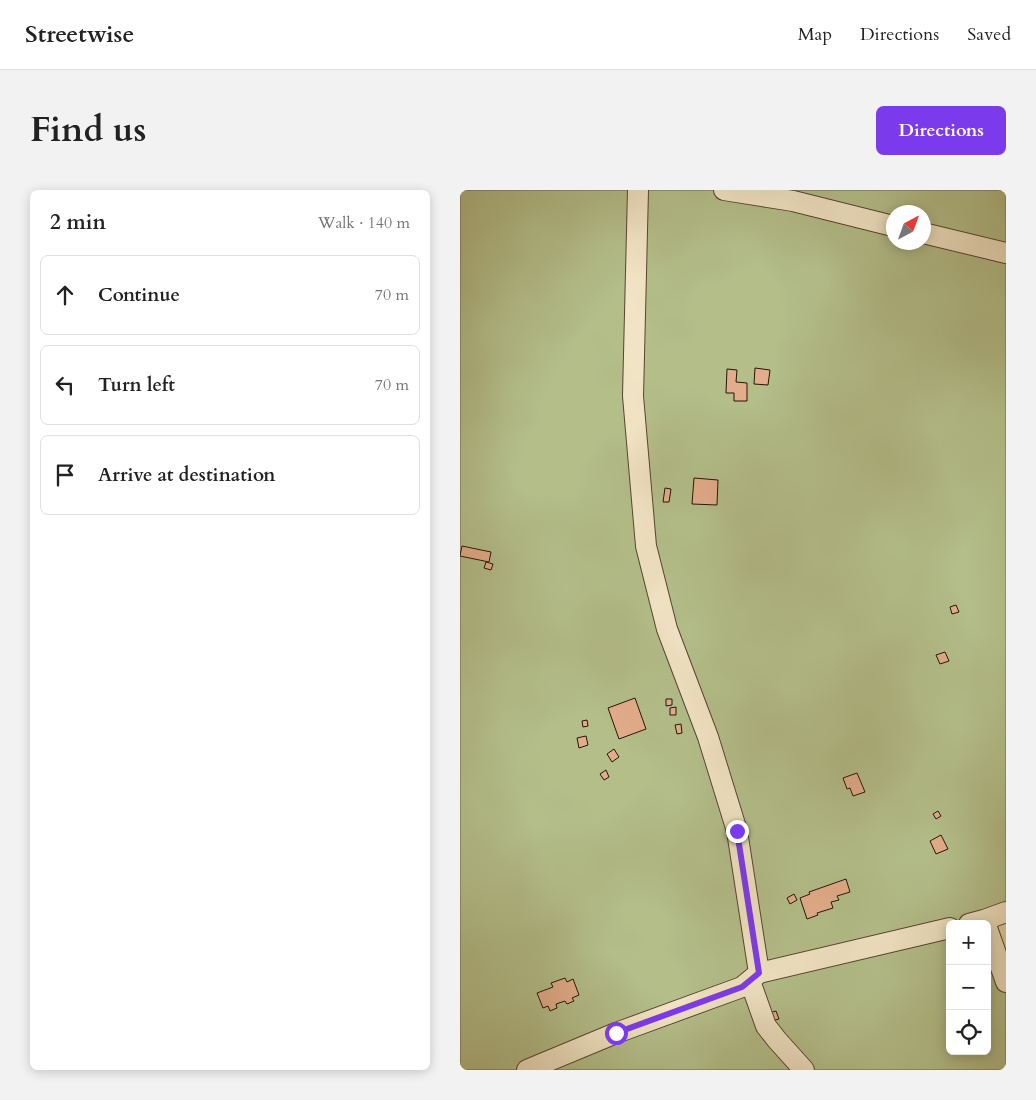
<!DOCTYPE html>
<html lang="en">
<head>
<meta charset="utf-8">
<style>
	:root { --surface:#fff; --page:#f2f2f2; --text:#222; --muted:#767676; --line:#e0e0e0; --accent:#7c3aed }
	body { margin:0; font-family:Cardo,serif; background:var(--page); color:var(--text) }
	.controls { position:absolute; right:15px; bottom:15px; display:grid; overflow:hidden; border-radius:8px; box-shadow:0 2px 12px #0003 }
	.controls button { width:45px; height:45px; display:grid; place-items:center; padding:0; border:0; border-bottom:1px solid var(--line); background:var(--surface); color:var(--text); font:25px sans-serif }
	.compass { position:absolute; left:426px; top:15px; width:45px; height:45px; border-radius:50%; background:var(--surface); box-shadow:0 2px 12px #0003; rotate:41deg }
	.stop { position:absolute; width:15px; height:15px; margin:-11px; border:4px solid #7c3aed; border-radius:50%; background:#fff }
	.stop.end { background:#7c3aed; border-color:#fff; box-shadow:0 1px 5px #0008 }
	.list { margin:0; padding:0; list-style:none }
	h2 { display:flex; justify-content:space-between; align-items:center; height:65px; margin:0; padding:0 20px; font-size:21px }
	h2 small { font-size:16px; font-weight:400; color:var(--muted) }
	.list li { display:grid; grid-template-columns:32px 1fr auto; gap:15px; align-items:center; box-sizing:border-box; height:80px; margin:0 10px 10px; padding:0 10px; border:1px solid var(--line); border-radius:8px }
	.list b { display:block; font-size:19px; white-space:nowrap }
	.list em { font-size:16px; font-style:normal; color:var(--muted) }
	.icon { flex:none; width:28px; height:28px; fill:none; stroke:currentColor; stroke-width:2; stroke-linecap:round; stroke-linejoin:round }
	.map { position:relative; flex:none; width:546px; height:880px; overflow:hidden; border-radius:8px }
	header { display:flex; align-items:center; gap:30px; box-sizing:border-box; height:70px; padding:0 25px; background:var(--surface); border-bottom:1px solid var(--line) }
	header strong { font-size:24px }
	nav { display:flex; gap:28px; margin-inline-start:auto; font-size:18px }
	.intro { display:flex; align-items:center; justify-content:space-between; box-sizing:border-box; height:120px; padding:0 30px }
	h1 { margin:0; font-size:35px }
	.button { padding:12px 22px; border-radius:8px; background:var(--accent); color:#fff; font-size:18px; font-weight:700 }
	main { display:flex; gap:30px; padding:0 30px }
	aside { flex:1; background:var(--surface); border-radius:8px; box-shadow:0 2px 12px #0003 }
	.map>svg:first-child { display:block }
	.green { fill:#b3be89; stroke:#6e684a; fill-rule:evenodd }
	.building { fill:#e3ad8b; stroke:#28130a }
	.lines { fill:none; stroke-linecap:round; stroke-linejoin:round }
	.minor-casing { stroke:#584431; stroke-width:22 }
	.minor { stroke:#f1e4c4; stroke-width:20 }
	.route { stroke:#7c3aed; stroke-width:6 }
</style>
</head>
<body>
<header>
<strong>Streetwise</strong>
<nav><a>Map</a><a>Directions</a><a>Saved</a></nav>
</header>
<div class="intro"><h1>Find us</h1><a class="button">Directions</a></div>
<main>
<aside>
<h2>2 min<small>Walk · 140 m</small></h2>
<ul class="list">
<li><svg class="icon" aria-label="ahead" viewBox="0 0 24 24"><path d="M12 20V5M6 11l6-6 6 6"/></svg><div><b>Continue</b></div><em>70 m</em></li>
<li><svg class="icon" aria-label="left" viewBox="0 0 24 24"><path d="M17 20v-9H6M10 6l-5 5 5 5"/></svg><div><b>Turn left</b></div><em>70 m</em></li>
<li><svg class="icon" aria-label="arrive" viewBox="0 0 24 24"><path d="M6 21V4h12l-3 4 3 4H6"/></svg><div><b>Arrive at destination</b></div></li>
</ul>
</aside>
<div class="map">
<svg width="546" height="880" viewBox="0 0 546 880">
	<rect width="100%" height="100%" fill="#e9d6a5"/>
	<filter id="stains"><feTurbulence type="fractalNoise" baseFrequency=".004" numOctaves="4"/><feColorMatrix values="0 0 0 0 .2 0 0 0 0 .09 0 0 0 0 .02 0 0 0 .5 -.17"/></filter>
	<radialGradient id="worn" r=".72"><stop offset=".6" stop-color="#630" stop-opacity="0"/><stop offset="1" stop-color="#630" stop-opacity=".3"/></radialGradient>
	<path class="green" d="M0 0H546V722L526 734H490V861H527V738L546 792V880H0ZM433 22H463V52H433Z"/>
	<g class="building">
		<polygon points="295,178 310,180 308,195 294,194"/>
		<polygon points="267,179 277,180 276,192 287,193 287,211 274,211 274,203 266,203"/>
		<polygon points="234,288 258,290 257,315 232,314"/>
		<polygon points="205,298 211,299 209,312 203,312"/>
		<polygon points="2,356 31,362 29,372 0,366"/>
		<polygon points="26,372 33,374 31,380 24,378"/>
		<polygon points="496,415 499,422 492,424 490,417"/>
		<polygon points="485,462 489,471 480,474 476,465"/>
		<polygon points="175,508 186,539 159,549 148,518"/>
		<polygon points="206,509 212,509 212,515 206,516"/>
		<polygon points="216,517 216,525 210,525 210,518"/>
		<polygon points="127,530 128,536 123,537 122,531"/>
		<polygon points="221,534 222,543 217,544 215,535"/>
		<polygon points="126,546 128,555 119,558 117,548"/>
		<polygon points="154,559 159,567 152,572 147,564"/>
		<polygon points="146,580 149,587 144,590 140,584"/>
		<polygon points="397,583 405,602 393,606 390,598 387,599 383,588"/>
		<polygon points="478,621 481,626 476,629 473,624"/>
		<polygon points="481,645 488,659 476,664 470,651"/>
		<polygon points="386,689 390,702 377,706 379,710 371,712 373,718 357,723 358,725 347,729 340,708 350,704 349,702"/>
		<polygon points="334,704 337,710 330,714 327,708"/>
		<polygon points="105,788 107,792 113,789 119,805 112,808 114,811 107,814 105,811 96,814 97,818 90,821 88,816 83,818 77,803 93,797 91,793"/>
		<polygon points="316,821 319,829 312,831 309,823"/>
	</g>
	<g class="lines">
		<g class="minor-casing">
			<g id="minor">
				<polyline points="178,0 173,206 186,356 207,439 248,547 277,641 299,783"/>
				<polyline points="264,0 333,11 433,36"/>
				<polyline points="463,43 546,63"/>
				<polyline points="509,734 524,730 546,722"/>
				<polyline points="527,738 546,792"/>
				<polyline points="290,791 306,836 317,850 344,880"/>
				<polyline points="67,880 156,843 282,797 299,783 490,738"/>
			</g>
		</g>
		<use href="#minor" class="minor"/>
	</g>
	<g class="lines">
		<polyline class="route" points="156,843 282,797 299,783 277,641"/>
	</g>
	<rect width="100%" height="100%" filter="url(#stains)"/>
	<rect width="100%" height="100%" fill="url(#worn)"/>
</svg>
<div class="controls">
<button>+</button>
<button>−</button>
<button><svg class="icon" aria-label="locate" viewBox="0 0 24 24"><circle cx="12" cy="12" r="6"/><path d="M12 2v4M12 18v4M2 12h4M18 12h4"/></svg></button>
</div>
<svg class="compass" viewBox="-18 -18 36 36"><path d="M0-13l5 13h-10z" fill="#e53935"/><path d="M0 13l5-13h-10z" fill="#767676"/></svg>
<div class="stop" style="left:156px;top:843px"></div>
<div class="stop end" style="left:277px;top:641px"></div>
</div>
</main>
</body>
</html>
